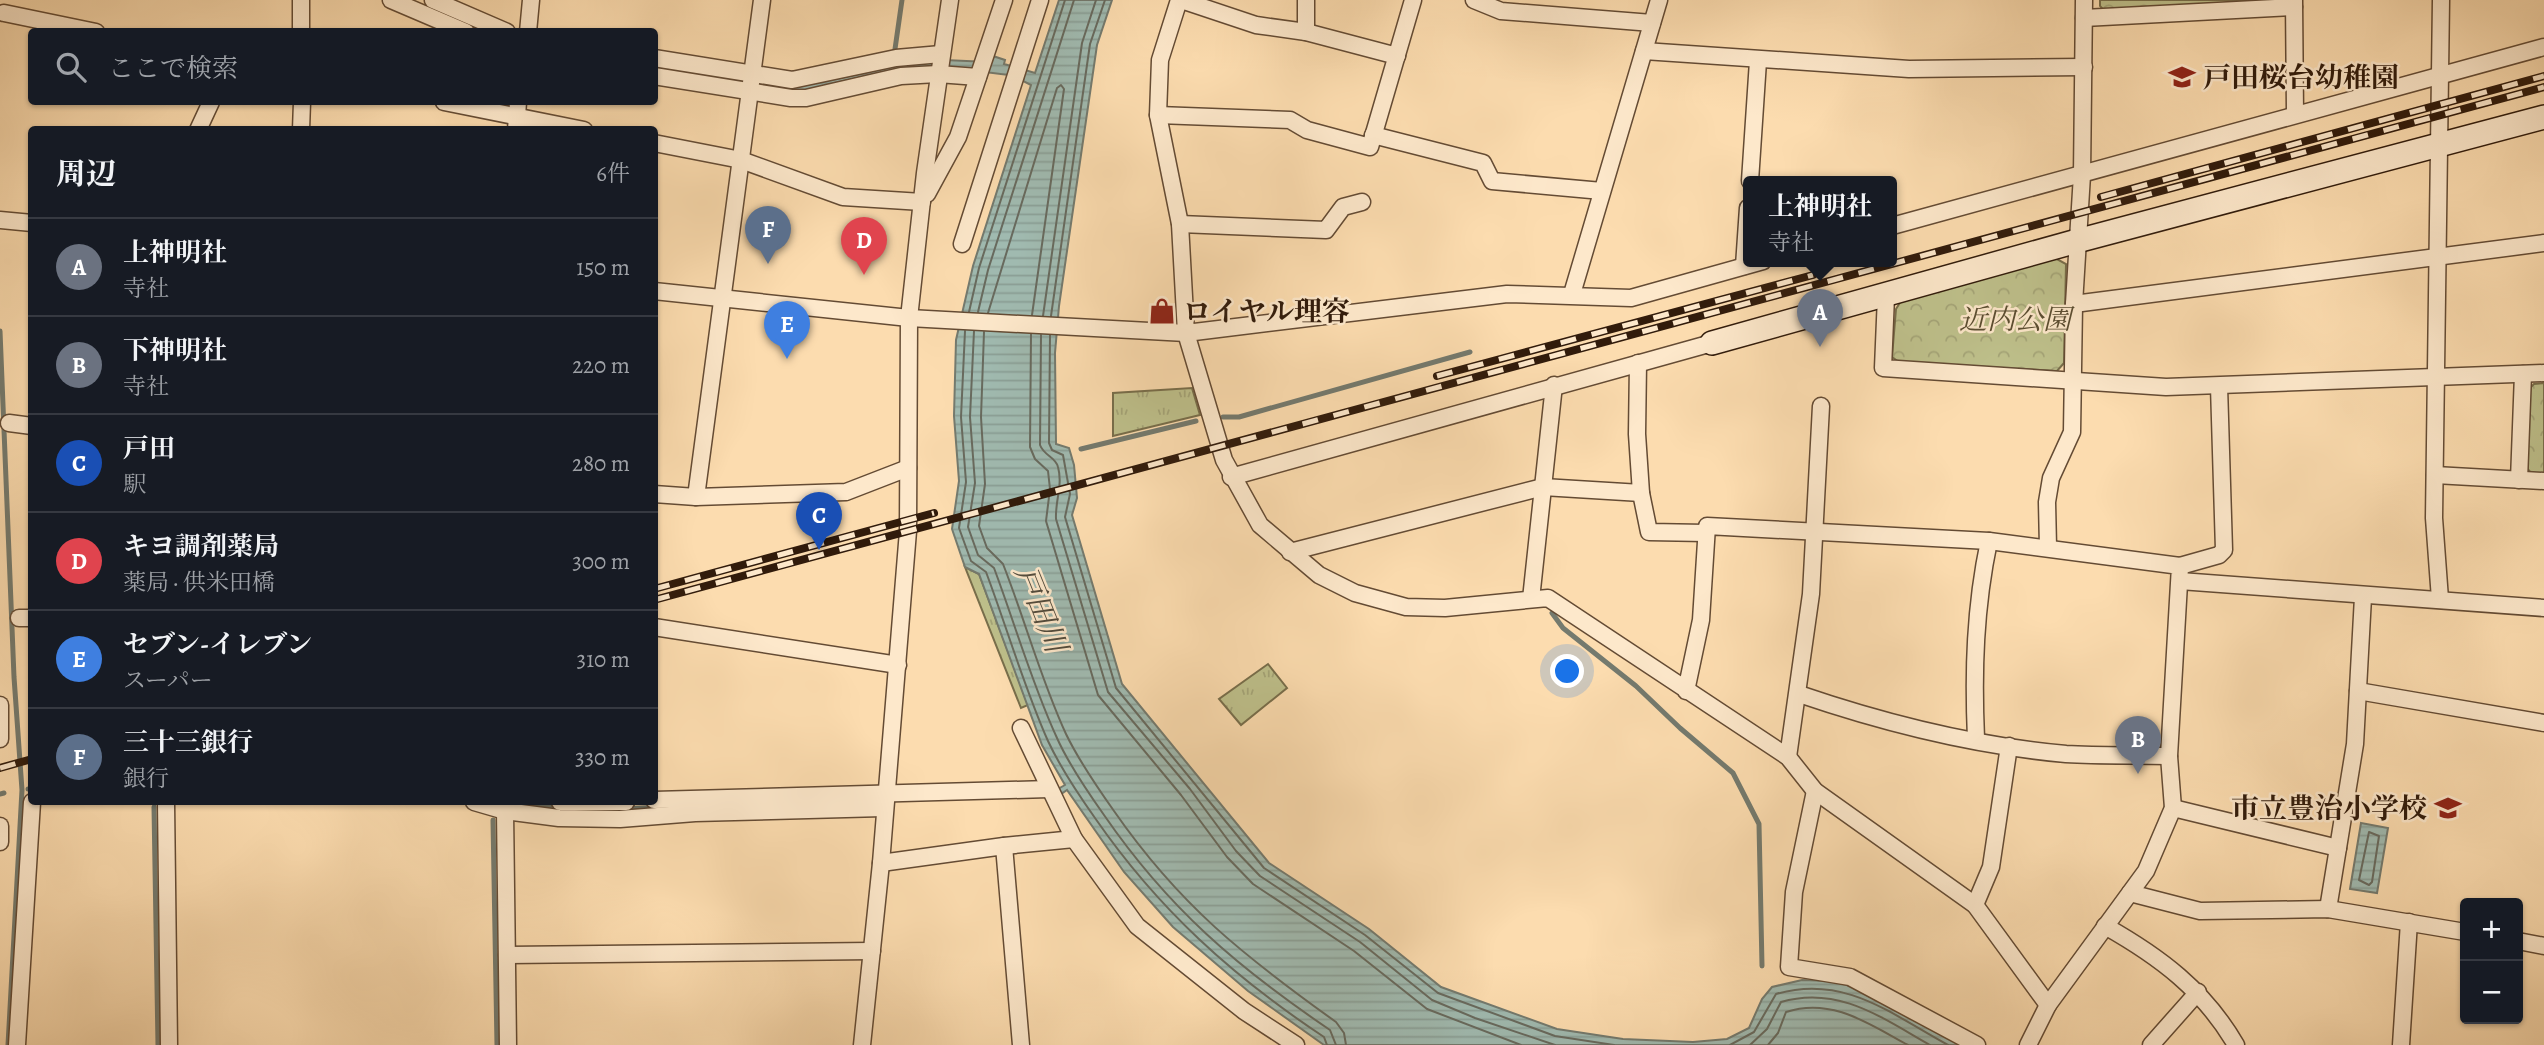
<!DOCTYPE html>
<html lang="ja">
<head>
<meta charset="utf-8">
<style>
	:root { --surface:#171b24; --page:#242831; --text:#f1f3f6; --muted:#9ea1a6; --line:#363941; --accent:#2563eb }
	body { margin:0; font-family:Alegreya,"Noto Serif JP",serif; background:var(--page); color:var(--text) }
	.controls { position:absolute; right:21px; bottom:21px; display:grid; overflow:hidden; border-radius:7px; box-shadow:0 2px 5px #0004 }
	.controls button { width:63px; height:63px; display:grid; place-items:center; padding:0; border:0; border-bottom:2px solid var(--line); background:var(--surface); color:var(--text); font:35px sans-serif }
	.you { position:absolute; left:1568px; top:672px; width:24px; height:24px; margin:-18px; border:5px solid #fff; border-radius:50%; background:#1a73e8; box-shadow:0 0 0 10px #1a73e833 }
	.badge { display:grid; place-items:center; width:46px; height:46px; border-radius:50%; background:var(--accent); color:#fff; font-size:23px; font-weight:700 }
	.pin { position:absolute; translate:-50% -58px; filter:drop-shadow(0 2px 4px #0008) }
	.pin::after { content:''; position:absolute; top:37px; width:24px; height:21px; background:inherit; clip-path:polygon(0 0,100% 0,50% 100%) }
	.popup { position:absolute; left:1743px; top:176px; width:154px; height:91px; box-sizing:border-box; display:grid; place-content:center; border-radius:7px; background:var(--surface); filter:drop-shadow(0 2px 5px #0005); font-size:23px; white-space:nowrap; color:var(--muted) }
	.popup b { font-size:26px; color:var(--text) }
	.popup::after { content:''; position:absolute; left:50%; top:100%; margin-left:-14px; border:14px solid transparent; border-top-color:var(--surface) }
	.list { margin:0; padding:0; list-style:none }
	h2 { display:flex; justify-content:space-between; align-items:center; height:91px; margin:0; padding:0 28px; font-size:30px }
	h2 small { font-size:23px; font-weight:400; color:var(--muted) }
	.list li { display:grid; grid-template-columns:46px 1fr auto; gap:21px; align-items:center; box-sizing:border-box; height:98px; padding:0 28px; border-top:2px solid var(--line) }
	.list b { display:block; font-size:26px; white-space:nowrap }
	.list p { margin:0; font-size:23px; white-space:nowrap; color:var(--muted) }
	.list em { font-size:23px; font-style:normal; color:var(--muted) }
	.icon { flex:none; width:38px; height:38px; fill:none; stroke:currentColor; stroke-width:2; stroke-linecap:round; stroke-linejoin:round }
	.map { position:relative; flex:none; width:2544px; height:1045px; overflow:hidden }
	.search { position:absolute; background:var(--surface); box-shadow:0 2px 5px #0004; left:28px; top:28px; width:630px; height:77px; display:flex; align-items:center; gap:18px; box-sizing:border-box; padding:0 24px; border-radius:7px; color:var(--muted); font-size:26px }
	.panel { position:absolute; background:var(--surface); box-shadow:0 2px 5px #0004; left:28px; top:126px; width:630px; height:679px; border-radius:7px }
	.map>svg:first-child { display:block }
	.grass { fill:url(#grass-tufts); stroke:#786e4b; stroke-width:2 }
	.park { fill:url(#park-crowns); stroke:#786e4b; stroke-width:2 }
	.water { fill:url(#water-rules); stroke:#747a6e; stroke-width:2 }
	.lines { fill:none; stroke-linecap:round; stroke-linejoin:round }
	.shore { stroke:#686a5e; stroke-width:2 }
	.stream { stroke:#747a6e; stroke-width:5 }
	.street-casing { stroke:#644b34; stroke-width:19 }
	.secondary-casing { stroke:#311b0b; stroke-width:26 }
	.street { stroke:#fde8cb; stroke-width:16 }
	.secondary { stroke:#fde8cb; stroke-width:23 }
	.rail-casing { stroke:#311b0b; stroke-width:8 }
	.rail { stroke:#fde8cb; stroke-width:5; stroke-dasharray:16; stroke-linecap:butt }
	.labels { text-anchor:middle; stroke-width:5; stroke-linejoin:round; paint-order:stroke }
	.poi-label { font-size:28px; font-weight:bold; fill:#311b0b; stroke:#fde8cb; text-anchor:start }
	.park-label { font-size:28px; font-style:italic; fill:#5b4d31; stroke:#fde8cb }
	.water-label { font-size:30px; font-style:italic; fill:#524b3d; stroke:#fde8cb }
</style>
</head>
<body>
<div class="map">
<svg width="2544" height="1045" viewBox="0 0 2544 1045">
	<defs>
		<pattern id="grass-tufts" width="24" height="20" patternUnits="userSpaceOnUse" patternTransform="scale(1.75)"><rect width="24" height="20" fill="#bec08b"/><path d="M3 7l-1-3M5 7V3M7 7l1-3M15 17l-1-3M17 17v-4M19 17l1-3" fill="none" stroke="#a4a477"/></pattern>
		<pattern id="park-crowns" width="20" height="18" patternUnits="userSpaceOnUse" patternTransform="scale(1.75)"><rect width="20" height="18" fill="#bec08b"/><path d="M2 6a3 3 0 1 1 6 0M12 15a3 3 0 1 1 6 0" fill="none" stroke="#a4a477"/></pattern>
		<pattern id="water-rules" width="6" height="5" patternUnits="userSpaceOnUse" patternTransform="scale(1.75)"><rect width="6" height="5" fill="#a0bab0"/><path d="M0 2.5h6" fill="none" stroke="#8a9f96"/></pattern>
	</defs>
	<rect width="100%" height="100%" fill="#fcdcaf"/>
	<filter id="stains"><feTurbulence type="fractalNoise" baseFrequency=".00286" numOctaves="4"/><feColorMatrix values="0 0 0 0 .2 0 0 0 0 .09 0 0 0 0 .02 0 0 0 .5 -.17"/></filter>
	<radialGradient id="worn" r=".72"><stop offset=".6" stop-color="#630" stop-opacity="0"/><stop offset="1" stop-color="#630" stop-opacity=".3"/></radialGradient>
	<g class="grass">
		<polygon points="1192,388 1200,415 1113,436 1113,393"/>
		<polygon points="965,567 979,574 1028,705 1021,708"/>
		<polygon points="1268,664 1287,688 1241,725 1219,699"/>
	</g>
	<g class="park">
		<polygon points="2100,0 2281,0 2106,13 2100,6"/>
		<polygon points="2055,258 2066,264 2064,363 2057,371 1899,362 1892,357 1896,309 1901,301"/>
		<polygon points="2544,383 2544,473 2531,473 2526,467 2529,389 2534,384"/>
	</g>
	<g class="water">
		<polygon points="1059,0 1112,0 1097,45 1059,306 1055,353 1056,444 1069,448 1074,465 1077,498 1072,515 1122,684 1269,863 1369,929 1441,987 1557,1029 1623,1039 1693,1042 1727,1039 1749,1028 1762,999 1772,987 1802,980 1831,981 1851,986 1963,1045 1324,1045 1248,991 1173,927 1124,872 1067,790 1060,795 1058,789 1065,785 1042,745 979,574 965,567 952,529 959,481 954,416 956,340 973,266 1031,85 1023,81 1025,70 1035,73"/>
		<polygon points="990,55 1005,60 1004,64 1011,66 1008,75 985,72 800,93 655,72 654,63 793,86 923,59 988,62"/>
		<polygon points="2361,823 2388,828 2377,893 2350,889"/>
	</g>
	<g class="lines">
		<g class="shore">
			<polyline points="969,312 979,268 1065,0"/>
			<polyline points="978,312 988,270 1074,0"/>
			<polyline points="988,313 1057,88 1061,85 1064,89 1032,315"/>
			<polyline points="1043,316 1082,43 1096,0"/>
			<polyline points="1051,316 1090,44 1105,0"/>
			<path d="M965 331 961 417 966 482 959 528 971 561 986 572C1007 628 1024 687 1048 741 1061 769 1078 794 1095 818 1158 909 1232 976 1324 1037L1327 1045"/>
			<path d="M974 331 970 417 975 483 968 527 978 555 994 568C1015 624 1032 684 1057 738 1069 765 1087 791 1104 815 1168 908 1237 967 1330 1030L1336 1045"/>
			<path d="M984 332 981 417 985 484 979 526 987 548 1003 564C1025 620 1041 680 1066 734 1079 761 1097 787 1114 811 1180 906 1244 956 1336 1022L1344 1033 1346 1045"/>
			<polyline points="1031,334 1030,447 1035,459 1048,471 1050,489 1046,521 1098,695 1181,795 1227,857 1253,884 1354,951 1427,1009 1521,1045"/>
			<path d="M1041 335 1040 445C1044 456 1056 457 1058 467 1063 485 1055 501 1056 519L1108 692 1190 789 1236 851 1260 876 1360 942 1432 1000 1475 1018 1555 1045"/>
			<polyline points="1050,335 1049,443 1052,450 1063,455 1070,494 1065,517 1116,688 1264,868 1365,935 1438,993 1555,1036 1614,1045"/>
			<polygon points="2369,832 2379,836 2372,882 2369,885 2359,880"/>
			<path d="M1730 1045 1754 1032 1776 994C1844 974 1891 1014 1948 1045"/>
			<path d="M1750 1045 1767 1029 1781 1002C1838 985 1882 1018 1930 1045"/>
			<path d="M1768 1045 1778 1033 1786 1012C1832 997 1869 1024 1908 1045"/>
		</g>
		<g class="stream">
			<polyline points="895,49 902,0"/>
			<polyline points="0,331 14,677 22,790 8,1045"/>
			<polyline points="1223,417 1239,417 1470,352"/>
			<polyline points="1081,449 1196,421"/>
			<polyline points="1552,613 1563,628 1636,686 1680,728 1733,773 1759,824 1762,966"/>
			<polyline points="28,789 32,789"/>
			<polyline points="0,794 4,793"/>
			<polyline points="522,802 560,807"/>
			<polyline points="154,807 158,1045"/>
			<polyline points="623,809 662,807"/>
			<polyline points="493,820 497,1045"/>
		</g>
		<g class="street-casing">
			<g id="street">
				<polyline points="301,0 301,32"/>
				<polyline points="391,0 466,32"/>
				<polyline points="433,0 507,32"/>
				<polyline points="1179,0 1160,60 1158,115 1180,224 1186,333 1224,460 1260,525 1319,575 1355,593 1406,607 1445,608 1548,598 1788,757 1815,791 1975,905 2048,1005 2146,871 2173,808 2169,756 2180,566 1989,541 1707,526 1701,620 1686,691"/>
				<polyline points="1181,0 1256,25 1306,32 1397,56"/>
				<polyline points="1474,0 1501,11 1652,23"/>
				<polyline points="2294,0 2295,113"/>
				<polyline points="4,13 96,32"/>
				<polyline points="2084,18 2294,7"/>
				<polyline points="528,32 531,0"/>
				<polyline points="1306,32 1306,0"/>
				<polyline points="1644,51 1909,69 2084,67"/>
				<polyline points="654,58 792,80 896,58 941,54"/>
				<polyline points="654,76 791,98 806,98 901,76 938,74 978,77"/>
				<polyline points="444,102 584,130"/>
				<polyline points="1158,115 1290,120 1307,130 1370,147 1413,0"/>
				<polyline points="198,130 211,102"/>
				<polyline points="301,130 302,102"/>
				<polyline points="516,130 518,102"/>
				<polyline points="1373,135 1483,163 1492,181 1602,191"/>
				<polyline points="654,143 741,160 843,197 922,202"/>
				<polyline points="1750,181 1758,61"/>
				<polyline points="927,194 958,137 1004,0"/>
				<polyline points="0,220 32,223"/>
				<polyline points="1180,224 1326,230 1343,207 1362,202"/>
				<polyline points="1892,226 2544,47"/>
				<polyline points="962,244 1040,0"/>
				<polyline points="1744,266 1748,208"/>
				<polyline points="654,291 909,318 1186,333 1507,294 1631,298 1763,261"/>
				<polyline points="1572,294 1659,0"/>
				<polyline points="1886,296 1883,368 2166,387 2544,373"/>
				<polyline points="2074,304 2544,243"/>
				<polyline points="9,423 32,426"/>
				<polyline points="2435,475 2544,481"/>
				<polyline points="1231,477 1712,343"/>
				<polyline points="2519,480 2523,374"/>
				<polyline points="1641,493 1649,532 1706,533"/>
				<polyline points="654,494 696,497 846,492 908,468"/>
				<polyline points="696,497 762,0"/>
				<polyline points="2048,547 2047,502 2051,478 2072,432 2074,304 2082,175 2084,0"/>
				<polyline points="1290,552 1543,487 1641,493 1637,434 1638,363"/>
				<polyline points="2180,566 2219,555 2224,550 2219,386"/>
				<polyline points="2180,581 2544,608"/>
				<polyline points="1531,599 1554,385"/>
				<polyline points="2440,599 2434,518 2441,0"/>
				<polyline points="19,618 32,618"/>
				<polyline points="654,627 898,665"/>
				<polyline points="2358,691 2544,723"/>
				<path d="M1799 694C1884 723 1976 746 2066 754 2100 756 2135 755 2169 756"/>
				<polyline points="0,705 0,739"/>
				<polyline points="1021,728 1074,839 1137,926 1244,1011 1296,1045"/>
				<path d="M1976 739C1973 671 1975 607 1989 541"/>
				<polyline points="1788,757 1811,594 1821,406"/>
				<polyline points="1815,791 1794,892 1789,967 1850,977 1977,1045"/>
				<polyline points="654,800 1049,789"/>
				<polyline points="166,802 169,1045"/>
				<polyline points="474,802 505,811 559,818 620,819 695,813 883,808"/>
				<polyline points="560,802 626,802"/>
				<polyline points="2173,808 2338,848"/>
				<polyline points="505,811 508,1045"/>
				<polyline points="0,826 0,842"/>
				<polyline points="1004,846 1074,839"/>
				<polyline points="881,863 1004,846 1021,1045"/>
				<polyline points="2130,893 2200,911 2328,909 2465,932"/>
				<polyline points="1975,905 1991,867 2009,746"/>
				<polyline points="2328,909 2355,744 2363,597"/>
				<path d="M2105 926C2160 957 2204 990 2236 1045"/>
				<polyline points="2518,941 2544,946"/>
				<polyline points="507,955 872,951"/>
				<polyline points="17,1045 32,802"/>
				<polyline points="862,1045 881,863 908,531 909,318 925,173 950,0"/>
				<polyline points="2028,1045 2048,1005"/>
				<polyline points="2151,1045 2198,992"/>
				<polyline points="2401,1045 2409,922"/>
			</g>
		</g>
		<g class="secondary-casing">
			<polyline id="secondary" points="1712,343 2077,241 2544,117"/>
		</g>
		<use href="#street" class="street"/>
		<use href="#secondary" class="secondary"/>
		<g class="rail-casing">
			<g id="rail">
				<polyline points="2101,197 2544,76"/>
				<polyline points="1437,376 1813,275"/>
				<polyline points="654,589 934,513"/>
				<polyline points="654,600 2544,87"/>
				<polyline points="0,768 32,759"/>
			</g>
		</g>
		<use href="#rail" class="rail"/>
	</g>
	<defs>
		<g id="school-bare" transform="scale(2.1)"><path d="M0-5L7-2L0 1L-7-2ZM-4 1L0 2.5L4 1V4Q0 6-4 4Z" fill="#8f2418" stroke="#fde8cb" stroke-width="2.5" paint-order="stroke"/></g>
		<g id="shop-bare" transform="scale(2.1)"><path d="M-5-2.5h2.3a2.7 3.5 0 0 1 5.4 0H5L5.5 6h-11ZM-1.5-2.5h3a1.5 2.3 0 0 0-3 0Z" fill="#8f2418" stroke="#fde8cb" stroke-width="2.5" paint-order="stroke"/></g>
	</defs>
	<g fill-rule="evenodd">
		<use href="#school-bare" x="2182" y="77"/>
		<use href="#shop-bare" x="1162" y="311"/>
		<use href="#school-bare" x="2448" y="808"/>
	</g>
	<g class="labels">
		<g class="poi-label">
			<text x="2203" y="87">戸田桜台幼稚園</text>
			<text x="1183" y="321">ロイヤル理容</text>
			<text x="2427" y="818" text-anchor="end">市立豊治小学校</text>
		</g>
		<g class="park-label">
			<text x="2015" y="329">近内公園</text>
		</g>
		<g class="water-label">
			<text transform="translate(1041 609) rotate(68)" y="10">戸田川</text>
		</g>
	</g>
	<rect width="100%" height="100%" filter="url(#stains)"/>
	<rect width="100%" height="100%" fill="url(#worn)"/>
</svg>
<div class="controls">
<button>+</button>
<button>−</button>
</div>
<div class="you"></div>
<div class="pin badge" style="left:1820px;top:347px;background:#6b7280">A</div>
<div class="popup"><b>上神明社</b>寺社</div>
<div class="pin badge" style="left:2138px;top:774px;background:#6b7280">B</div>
<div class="pin badge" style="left:819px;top:550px;background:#1a4fb4">C</div>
<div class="pin badge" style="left:864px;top:275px;background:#e0444e">D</div>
<div class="pin badge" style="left:787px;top:359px;background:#3f7fe0">E</div>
<div class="pin badge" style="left:768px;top:264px;background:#5c6f8a">F</div>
<div class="search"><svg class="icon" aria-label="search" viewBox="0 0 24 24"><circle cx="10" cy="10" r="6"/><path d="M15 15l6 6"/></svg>ここで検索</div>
<section class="panel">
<h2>周辺<small>6件</small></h2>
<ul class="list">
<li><span class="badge" style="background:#6b7280">A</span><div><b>上神明社</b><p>寺社</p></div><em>150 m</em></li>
<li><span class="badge" style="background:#6b7280">B</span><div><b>下神明社</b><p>寺社</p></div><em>220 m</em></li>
<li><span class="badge" style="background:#1a4fb4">C</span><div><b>戸田</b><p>駅</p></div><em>280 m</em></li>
<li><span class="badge" style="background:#e0444e">D</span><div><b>キヨ調剤薬局</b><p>薬局 · 供米田橋</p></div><em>300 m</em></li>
<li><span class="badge" style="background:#3f7fe0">E</span><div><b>セブン-イレブン</b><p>スーパー</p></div><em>310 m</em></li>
<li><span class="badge" style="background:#5c6f8a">F</span><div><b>三十三銀行</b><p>銀行</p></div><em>330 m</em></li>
</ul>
</section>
</div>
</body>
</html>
